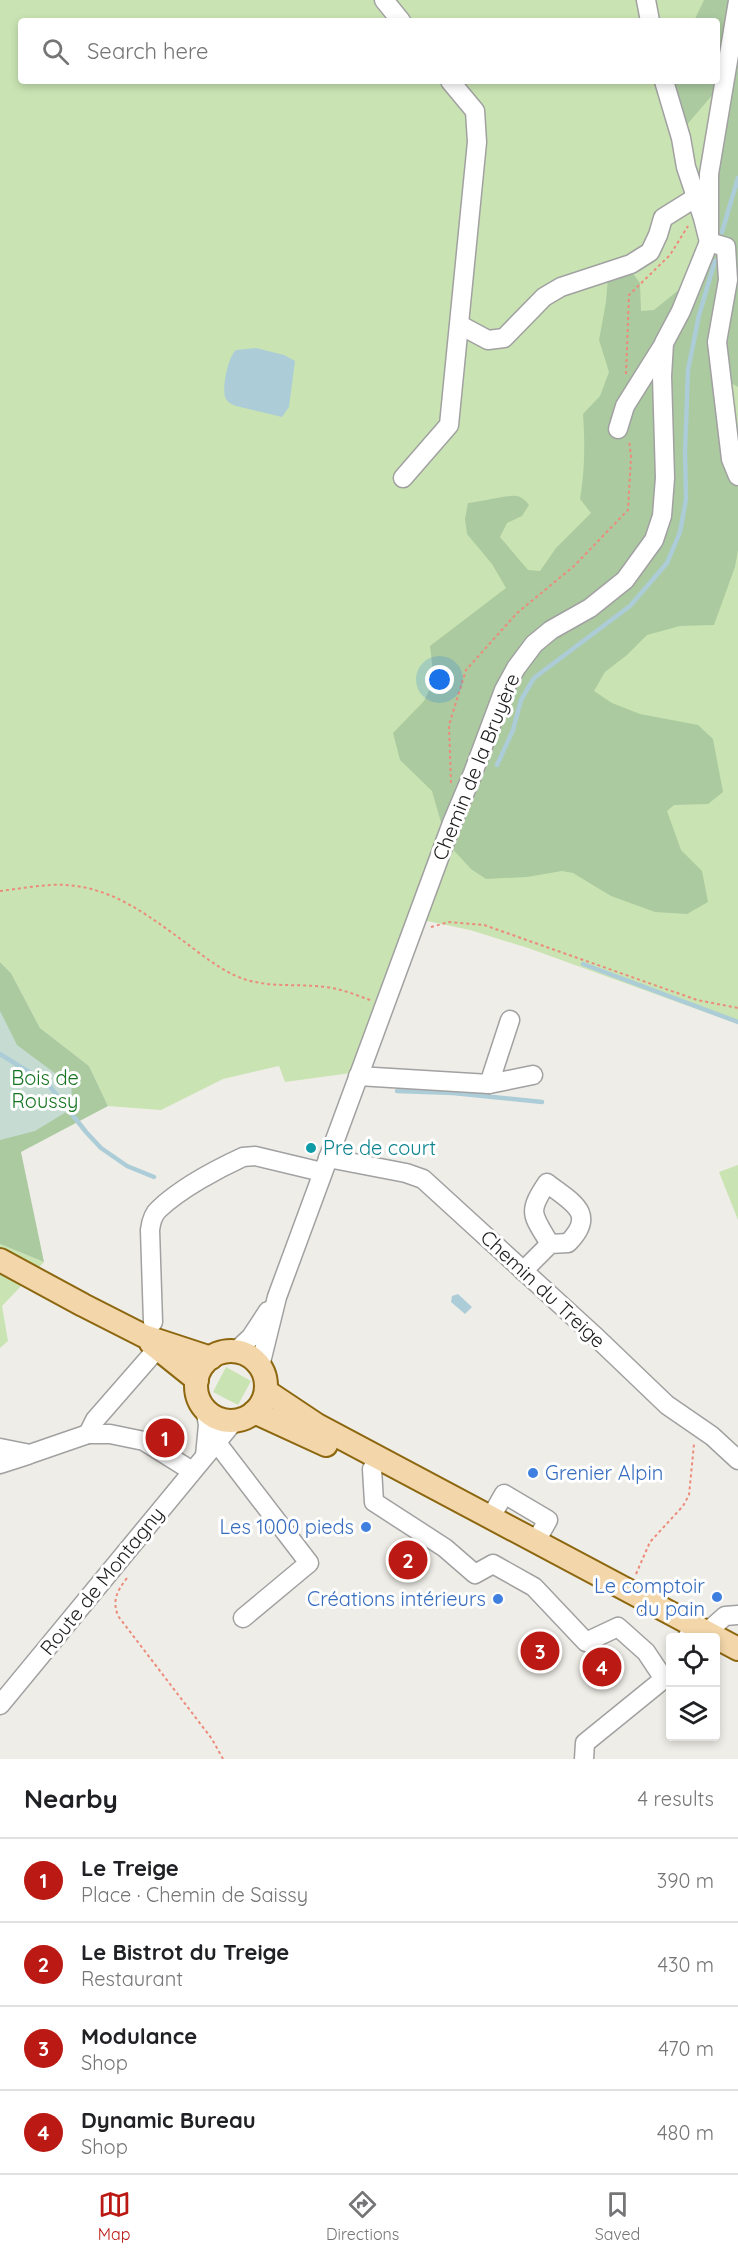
<!DOCTYPE html>
<html lang="en">
<head>
<meta charset="utf-8">
<style>
	:root { --surface:#fff; --page:#f2f2f2; --text:#202124; --muted:#757577; --line:#e0e0e0; --accent:#bb1a14 }
	body { margin:0; font-family:Quicksand,sans-serif; background:var(--page); color:var(--text) }
	.controls { position:absolute; right:18px; bottom:18px; display:grid; overflow:hidden; border-radius:6px; box-shadow:0 3px 9px #0003 }
	.controls button { width:54px; height:54px; display:grid; place-items:center; padding:0; border:0; border-bottom:2px solid var(--line); background:var(--surface); color:var(--text); font:30px sans-serif }
	.you { position:absolute; left:440px; top:680px; width:21px; height:21px; margin:-15px; border:4px solid #fff; border-radius:50%; background:#1a73e8; box-shadow:0 0 0 9px #1a73e833 }
	.badge { display:grid; place-items:center; width:39px; height:39px; border-radius:50%; background:var(--accent); color:#fff; font-size:20px; font-weight:700 }
	.pin { position:absolute; translate:-50% -50%; border:3px solid #fff; box-shadow:0 2px 6px #0006 }
	.list { margin:0; padding:0; list-style:none }
	h2 { display:flex; justify-content:space-between; align-items:center; height:78px; margin:0; padding:0 24px; font-size:26px }
	h2 small { font-size:20px; font-weight:400; color:var(--muted) }
	.list li { display:grid; grid-template-columns:39px 1fr auto; gap:18px; align-items:center; box-sizing:border-box; height:84px; padding:0 24px; border-top:2px solid var(--line) }
	.list b { display:block; font-size:22px; white-space:nowrap }
	.list p { margin:0; font-size:20px; white-space:nowrap; color:var(--muted) }
	.list em { font-size:20px; font-style:normal; color:var(--muted) }
	.icon { flex:none; width:33px; height:33px; fill:none; stroke:currentColor; stroke-width:2; stroke-linecap:round; stroke-linejoin:round }
	.map { position:relative; flex:none; width:738px; height:1759px; overflow:hidden }
	.search { position:absolute; background:var(--surface); box-shadow:0 3px 9px #0003; left:18px; right:18px; top:18px; height:66px; display:flex; align-items:center; gap:15px; box-sizing:border-box; padding:0 21px; border-radius:6px; color:var(--muted); font-size:22px }
	.sheet { height:414px; background:var(--surface) }
	nav { display:flex; justify-content:space-around; align-items:center; box-sizing:border-box; height:84px; border-top:2px solid var(--line); background:var(--surface); font-size:16px; color:var(--muted) }
	nav a { display:grid; justify-items:center; gap:3px }
	nav .on { color:var(--accent) }
	.map>svg:first-child { display:block }
	.grass { fill:#c9e4b2; fill-rule:evenodd }
	.forest { fill:#abcaa0 }
	.wetland { fill:#c6dcd2 }
	.water { fill:#accdd8 }
	.lines { fill:none; stroke-linecap:round; stroke-linejoin:round }
	.stream { stroke:#accdd8; stroke-width:4.5 }
	.minor-casing { stroke:#a1a1a1; stroke-width:21 }
	.major-casing { stroke:#8c670f; stroke-width:26 }
	.path { stroke:#ec8b7b; stroke-width:2; stroke-dasharray:3 3; stroke-linecap:butt }
	.minor { stroke:#fff; stroke-width:18 }
	.major { stroke:#f3d6a9; stroke-width:22 }
	.culture-dot { fill:#0f9aa8; stroke:#fff; stroke-width:2 }
	.shop-dot { fill:#3f7fe0; stroke:#fff; stroke-width:2 }
	.labels { text-anchor:middle; stroke-width:6; stroke-linejoin:round; paint-order:stroke }
	.street-label { font-size:20px; fill:#202020; stroke:#fff }
	.park-label { font-size:20px; fill:#177522; stroke:#fff }
	.culture-label { font-size:20px; fill:#0d838f; stroke:#fff; text-anchor:start }
	.shop-label { font-size:20px; fill:#366cbe; stroke:#fff; text-anchor:end }
</style>
</head>
<body>
<div class="map">
<svg width="738" height="1759" viewBox="0 0 738 1759">
	<rect width="100%" height="100%" fill="#efede7"/>
	<g class="grass">
		<path d="M0 0H738V1024L528 948 470 930 408 917 351 1073 285 1082 279 1066 223 1079 161 1110 108 1106 89 1066 40 1028 11 973 0 962ZM21 21H717V81H21Z"/>
		<polygon points="738,1165 738,1220 719,1172"/>
		<polygon points="0,1244 44,1262 2,1306 8,1341 0,1348"/>
		<polygon points="226,1367 251,1381 238,1405 213,1392"/>
	</g>
	<g class="forest">
		<polygon points="704,0 738,0 714,93 685,127 673,81 717,81 717,21 694,21"/>
		<path d="M738 50V387L719 376 729 466 738 488V550L735 567 714 625 680 626 647 635 627 655 605 672 594 691 612 703 640 714 698 725 713 739 723 792 708 804 674 805 667 811 681 850 702 871 708 902 687 914 655 912 611 896 573 873 562 871 527 877 486 879 471 869 447 843 432 791 400 760 393 733 424 701 434 680 430 646 506 588 492 564 467 534 465 519 468 503C479 502 511 494 517 496 522 497 526 501 529 505L522 516 507 523 500 537 528 570 540 571 556 548 591 513 580 499C585 470 585 443 583 414L600 396 609 372 599 340 606 302 608 277 628 267 640 283 641 311 654 310 702 271 713 188Z"/>
		<polygon points="0,962 11,973 40,1028 89,1066 108,1106 21,1152 44,1262 0,1244"/>
	</g>
	<polygon class="wetland" points="0,1011 17,1045 56,1074 72,1077 71,1109 35,1131 0,1140"/>
	<g class="water">
		<path d="M256 348 284 355 295 361 289 407 282 417 236 406C231 404 227 402 225 397 222 386 228 357 236 350Z"/>
		<polygon points="458,1294 472,1307 465,1314 451,1302 452,1296"/>
	</g>
	<g class="lines">
		<g class="stream">
			<polyline points="722,232 738,178"/>
			<polyline points="497,765 513,730 521,700 534,678 630,606 667,563 680,532 686,499 685,452 688,370 699,315 715,261"/>
			<polyline points="583,964 738,1022"/>
			<polyline points="0,1054 48,1084 86,1132 101,1148 127,1166 154,1177"/>
			<polyline points="397,1091 453,1093 542,1102"/>
		</g>
		<g class="minor-casing">
			<g id="minor">
				<polyline points="384,0 401,21"/>
				<polyline points="646,0 650,21"/>
				<polyline points="664,81 681,138 686,167 703,218 709,242 726,247 728,280 717,342 731,459 738,476"/>
				<polyline points="460,325 488,340 504,338 544,297 561,287 631,264 650,252 658,235 663,218 695,198"/>
				<polyline points="618,429 625,406 662,347"/>
				<polyline points="403,478 449,425 477,142 475,111 450,81"/>
				<polyline points="358,1076 489,1084 510,1020"/>
				<polyline points="489,1084 533,1075"/>
				<polyline points="328,1158 406,1173 423,1179 597,1338 667,1405 712,1436 738,1460"/>
				<path d="M523 1271 550 1244 568 1243C598 1213 571 1202 547 1183 527 1213 532 1214 550 1244"/>
				<path d="M153 1322 150 1230C151 1222 153 1214 159 1209 180 1189 217 1169 243 1157L255 1156 322 1172"/>
				<polyline points="236,1351 251,1337 268,1311"/>
				<polyline points="260,1366 277,1297 452,823 473,773 504,690 516,668 534,644 551,630 590,608 625,580 654,540 662,516 665,478 662,376 664,343 681,311 709,242 709,174 738,1"/>
				<polyline points="88,1434 95,1420 157,1349"/>
				<polyline points="217,1443 309,1563 243,1618"/>
				<polyline points="0,1448 30,1454 88,1434 110,1434 144,1441 192,1471"/>
				<polyline points="205,1456 208,1425 205,1408"/>
				<polyline points="0,1464 28,1455"/>
				<polyline points="372,1469 374,1502 445,1548 475,1574 493,1564 534,1587 586,1642 618,1627 646,1652 664,1679"/>
				<polyline points="491,1517 504,1494 548,1520 536,1541"/>
				<polyline points="707,1632 725,1616 738,1615"/>
				<polyline points="688,1638 688,1636"/>
				<polyline points="0,1705 235,1420"/>
				<polyline points="584,1759 585,1743 670,1674"/>
			</g>
		</g>
		<g class="major-casing">
			<g id="major">
				<polyline points="0,1260 83,1305 144,1336 211,1358"/>
				<polyline points="151,1343 197,1380"/>
				<circle cx="231" cy="1386" r="35"/>
				<polyline points="266,1391 317,1425 738,1649"/>
				<polyline points="254,1412 326,1445"/>
			</g>
		</g>
		<g class="path">
			<polyline points="626,374 629,295 670,255 688,226"/>
			<polyline points="451,783 449,725 466,670 517,613 574,566 628,510 631,456 629,440"/>
			<path d="M0 891C17 889 34 886 50 885 100 882 137 907 175 935 195 949 214 966 236 976 266 989 295 983 326 987 342 989 356 995 370 1000"/>
			<polyline points="431,927 449,922 484,925 697,1000 738,1008"/>
			<polyline points="636,1574 650,1542 683,1506 689,1495 694,1444"/>
			<path d="M127 1578C117 1591 112 1600 118 1616L212 1739 223 1759"/>
		</g>
		<use href="#minor" class="minor"/>
		<use href="#major" class="major"/>
	</g>
	<circle class="culture-dot" cx="311" cy="1148" r="6"/>
	<g class="shop-dot">
		<circle cx="533" cy="1473" r="6"/>
		<circle cx="366" cy="1527" r="6"/>
		<circle cx="717" cy="1597" r="6"/>
		<circle cx="498" cy="1599" r="6"/>
	</g>
	<g class="labels">
		<g class="street-label">
			<text transform="translate(476 767) rotate(-68)" y="7">Chemin de la Bruyère</text>
			<text transform="translate(543 1289) rotate(43)" y="7">Chemin du Treige</text>
			<text transform="translate(102 1581) rotate(-51)" y="7">Route de Montagny</text>
		</g>
		<g class="park-label">
			<text x="45" y="1085">Bois de<tspan x="45" dy="23">Roussy</tspan></text>
		</g>
		<g class="culture-label">
			<text x="323" y="1155">Pre de court</text>
		</g>
		<g class="shop-label">
			<text x="545" y="1480" text-anchor="start">Grenier Alpin</text>
			<text x="354" y="1534">Les 1000 pieds</text>
			<text x="705" y="1593">Le comptoir<tspan x="705" dy="23">du pain</tspan></text>
			<text x="486" y="1606">Créations intérieurs</text>
		</g>
	</g>
</svg>
<div class="controls">
<button><svg class="icon" aria-label="locate" viewBox="0 0 24 24"><circle cx="12" cy="12" r="6"/><path d="M12 2v4M12 18v4M2 12h4M18 12h4"/></svg></button>
<button><svg class="icon" aria-label="layers" viewBox="0 0 24 24"><path d="M12 4l9 5-9 5-9-5zM3 14l9 5 9-5"/></svg></button>
</div>
<div class="you"></div>
<div class="pin badge" style="left:165px;top:1438px">1</div>
<div class="pin badge" style="left:408px;top:1560px">2</div>
<div class="pin badge" style="left:540px;top:1651px">3</div>
<div class="pin badge" style="left:602px;top:1667px">4</div>
<div class="search"><svg class="icon" aria-label="search" viewBox="0 0 24 24"><circle cx="10" cy="10" r="6"/><path d="M15 15l6 6"/></svg>Search here</div>
</div>
<section class="sheet">
<h2>Nearby<small>4 results</small></h2>
<ul class="list">
<li><span class="badge">1</span><div><b>Le Treige</b><p>Place · Chemin de Saissy</p></div><em>390 m</em></li>
<li><span class="badge">2</span><div><b>Le Bistrot du Treige</b><p>Restaurant</p></div><em>430 m</em></li>
<li><span class="badge">3</span><div><b>Modulance</b><p>Shop</p></div><em>470 m</em></li>
<li><span class="badge">4</span><div><b>Dynamic Bureau</b><p>Shop</p></div><em>480 m</em></li>
</ul>
</section>
<nav>
<a class="on"><svg class="icon" aria-label="map" viewBox="0 0 24 24"><path d="M3 6l6-2 6 2 6-2v14l-6 2-6-2-6 2zM9 4v14M15 6v14"/></svg>Map</a>
<a><svg class="icon" aria-label="directions" viewBox="0 0 24 24"><path d="M12 3l9 9-9 9-9-9zM9 14v-3h6M13 9l2 2-2 2"/></svg>Directions</a>
<a><svg class="icon" aria-label="saved" viewBox="0 0 24 24"><path d="M7 4h10v16l-5-4-5 4z"/></svg>Saved</a>
</nav>
</body>
</html>
